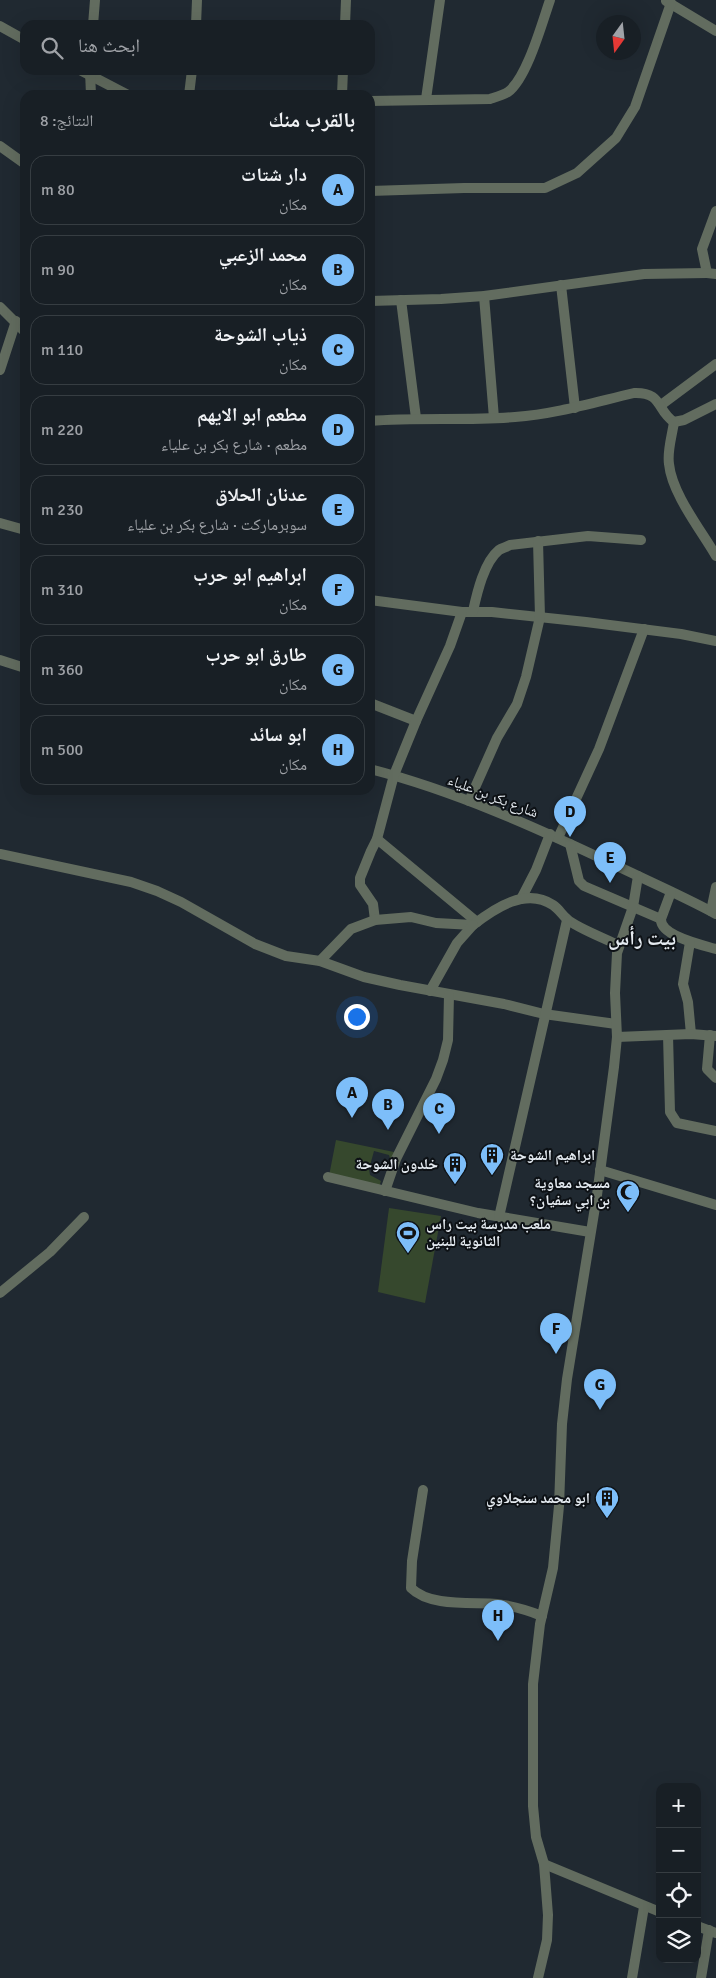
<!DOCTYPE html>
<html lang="ar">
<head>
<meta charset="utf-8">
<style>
	:root { --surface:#181f25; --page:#21272d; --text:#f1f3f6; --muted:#9fa2a7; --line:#363d42; --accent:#7dbef9 }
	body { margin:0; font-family:Signika,"Noto Naskh Arabic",sans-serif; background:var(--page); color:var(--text); direction:rtl }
	.controls { position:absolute; right:15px; bottom:15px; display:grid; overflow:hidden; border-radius:10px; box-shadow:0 5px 20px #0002 }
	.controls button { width:45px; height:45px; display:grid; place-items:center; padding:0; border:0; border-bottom:1px solid var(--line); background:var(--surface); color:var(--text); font:25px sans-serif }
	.compass { position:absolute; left:596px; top:15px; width:45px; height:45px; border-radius:50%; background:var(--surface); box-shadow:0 5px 20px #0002; rotate:195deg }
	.you { position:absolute; left:356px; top:1016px; width:18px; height:18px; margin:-12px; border:4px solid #fff; border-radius:50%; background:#1a73e8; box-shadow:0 0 0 8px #1a73e833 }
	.badge { display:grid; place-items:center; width:32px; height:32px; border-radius:50%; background:var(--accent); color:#111; font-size:16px; font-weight:700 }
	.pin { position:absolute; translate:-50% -41px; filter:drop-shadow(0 1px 2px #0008) }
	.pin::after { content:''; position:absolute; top:26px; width:18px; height:15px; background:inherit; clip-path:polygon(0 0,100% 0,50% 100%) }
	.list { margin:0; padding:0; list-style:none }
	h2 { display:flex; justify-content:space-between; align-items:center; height:65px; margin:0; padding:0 20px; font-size:21px }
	h2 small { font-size:16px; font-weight:400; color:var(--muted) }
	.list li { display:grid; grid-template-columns:32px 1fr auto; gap:15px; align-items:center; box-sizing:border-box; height:70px; margin:0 10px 10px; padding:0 10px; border:1px solid var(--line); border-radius:15px }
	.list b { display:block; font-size:19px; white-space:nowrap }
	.list p { margin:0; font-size:16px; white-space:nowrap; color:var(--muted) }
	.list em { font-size:16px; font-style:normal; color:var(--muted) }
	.icon { flex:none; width:28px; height:28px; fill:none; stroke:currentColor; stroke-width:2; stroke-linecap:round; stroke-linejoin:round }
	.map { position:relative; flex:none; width:716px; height:1978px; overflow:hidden; direction:ltr }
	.search { position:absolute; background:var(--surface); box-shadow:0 5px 20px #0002; left:20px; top:20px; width:355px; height:55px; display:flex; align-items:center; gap:12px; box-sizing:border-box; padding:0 18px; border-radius:15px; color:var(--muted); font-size:19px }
	.panel { position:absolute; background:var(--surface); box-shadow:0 5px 20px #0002; left:20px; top:90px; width:355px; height:705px; border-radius:15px; direction:rtl }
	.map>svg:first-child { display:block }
	.green { fill:#36482d }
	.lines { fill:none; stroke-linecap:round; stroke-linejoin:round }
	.minor { stroke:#626c5f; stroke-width:10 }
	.labels { text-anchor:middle; stroke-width:4; stroke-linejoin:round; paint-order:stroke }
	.street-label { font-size:15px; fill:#e4eaf0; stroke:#0d1115 }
	.poi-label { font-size:15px; font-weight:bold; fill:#e4eaf0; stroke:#0d1115; text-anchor:end }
	.district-label { font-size:20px; font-weight:bold; fill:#e4eaf0; stroke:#0d1115 }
</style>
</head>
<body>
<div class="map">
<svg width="716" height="1978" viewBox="0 0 716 1978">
	<rect width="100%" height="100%" fill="#202931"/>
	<g class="green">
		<polygon points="336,1140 394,1152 392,1164 389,1155 374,1151 369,1169 370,1175 381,1181 379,1187 329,1176"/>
		<polygon points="389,1208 441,1216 425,1303 378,1292"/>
	</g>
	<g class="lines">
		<g class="minor">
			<polyline points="666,1 716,31"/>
			<polyline points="93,25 95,0"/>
			<polyline points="196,25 197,0"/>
			<polyline points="345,25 346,0"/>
			<polyline points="0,26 25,40"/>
			<polyline points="80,70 128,95"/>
			<polyline points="90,71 91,95"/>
			<polyline points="189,95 192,70"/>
			<polyline points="342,95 343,70"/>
			<polyline points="426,99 440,0"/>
			<path d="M370 101 490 99C496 97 503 95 508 92 527 78 542 23 550 0"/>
			<polyline points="0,146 25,164"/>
			<polyline points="370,191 464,188 545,188 577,173 616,138 635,107 671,3"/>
			<polyline points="716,211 702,249 707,273 716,274"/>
			<polyline points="561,285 575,408"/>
			<polyline points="484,296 494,418"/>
			<polyline points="401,300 416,418"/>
			<polyline points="370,301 441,299 484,296 644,274 707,273"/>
			<polyline points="0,307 25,332"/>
			<polyline points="0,370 16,321"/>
			<polyline points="661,405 716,364"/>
			<path d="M370 421C418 417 467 421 515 417 556 414 595 402 634 393 663 392 656 410 674 422L684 420 716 404"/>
			<path d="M674 422C672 436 667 451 669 464 672 494 701 530 716 556"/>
			<polyline points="0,523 25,530"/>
			<polyline points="370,600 462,612 492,612 586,622 681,634 716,641"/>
			<path d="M473 611C477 593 484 562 499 550 502 548 507 547 510 545L588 536 641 540"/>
			<polyline points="0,660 25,668"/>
			<polyline points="370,703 416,721"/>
			<path d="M370 769C455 791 535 827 613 864 648 881 683 896 716 914"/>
			<polyline points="469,801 497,738 517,704 526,677 540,617 538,541"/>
			<polyline points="558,838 599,749 644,629"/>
			<polyline points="377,839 477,922"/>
			<polyline points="570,844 579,881 584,886 661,919 671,892"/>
			<polyline points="0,854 131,882 157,891 181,902 255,944 286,956 320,961 364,977 400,985 504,1004 544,1014 616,1024"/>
			<polyline points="521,899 536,870 550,834"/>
			<polyline points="711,911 716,887"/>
			<path d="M661 919C660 936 702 945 716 949"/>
			<polyline points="375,920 373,904 360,885 360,878 371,851 377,839 394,775 416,721 450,646 462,612"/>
			<polyline points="690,942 683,984 688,1002 691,1034"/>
			<path d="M320 961 351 929 375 920 411 917 436 923 473 925C495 908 526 887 553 905 559 909 562 915 567 919 575 927 606 939 618 945"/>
			<polyline points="430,991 457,943 473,925"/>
			<polyline points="668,1035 670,1112 677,1123 716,1131"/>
			<polyline points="710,1035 707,1069 716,1078"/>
			<polyline points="617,1037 691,1034 716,1036"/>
			<polyline points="600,1170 716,1205"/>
			<polyline points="328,1177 478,1213 590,1232"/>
			<polyline points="385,1191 396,1159 436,1079 443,1060 448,1040 449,995"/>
			<polyline points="499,1217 567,920"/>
			<polyline points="0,1293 50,1252 84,1217"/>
			<path d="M423 1490 412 1561 411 1588C430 1607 471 1602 497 1604 513 1606 527 1610 542 1616"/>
			<polyline points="544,1864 660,1912"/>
			<polyline points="697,1926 716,1933"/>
			<polyline points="538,1978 547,1940 548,1915 544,1864 536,1837 533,1806 533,1684 540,1624 553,1568 559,1506 562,1424 567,1379 597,1195 614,1067 617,1037 615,993 617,953 633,907 638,876"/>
			<polyline points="632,1978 644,1907"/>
			<polyline points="701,1978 709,1930"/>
		</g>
	</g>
	<defs>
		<g id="building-pin" transform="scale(1.25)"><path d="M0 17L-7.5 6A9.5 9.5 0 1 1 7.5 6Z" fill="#7dbef9" stroke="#0d1115"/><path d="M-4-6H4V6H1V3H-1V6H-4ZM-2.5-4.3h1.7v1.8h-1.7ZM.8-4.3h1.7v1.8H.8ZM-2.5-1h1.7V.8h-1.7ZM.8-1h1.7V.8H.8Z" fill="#111"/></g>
		<g id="mosque-pin" transform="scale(1.25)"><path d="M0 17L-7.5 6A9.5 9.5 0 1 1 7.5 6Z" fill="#7dbef9" stroke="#0d1115"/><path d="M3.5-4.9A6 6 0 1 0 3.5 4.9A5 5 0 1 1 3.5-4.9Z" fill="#111"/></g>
		<g id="stadium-pin" transform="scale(1.25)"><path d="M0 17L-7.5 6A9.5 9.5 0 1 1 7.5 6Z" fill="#7dbef9" stroke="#0d1115"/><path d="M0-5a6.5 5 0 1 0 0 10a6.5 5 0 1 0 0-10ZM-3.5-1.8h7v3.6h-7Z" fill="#111"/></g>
	</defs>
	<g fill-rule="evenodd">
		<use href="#building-pin" x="492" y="1155"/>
		<use href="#building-pin" x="455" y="1164"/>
		<use href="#mosque-pin" x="628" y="1192"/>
		<use href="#stadium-pin" x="408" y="1233"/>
		<use href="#building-pin" x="607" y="1498"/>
	</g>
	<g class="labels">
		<g class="street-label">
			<text transform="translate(493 796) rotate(21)" y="5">شارع بكر بن علياء</text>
		</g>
		<g class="poi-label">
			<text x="510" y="1160" text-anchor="start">ابراهيم الشوحة</text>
			<text x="438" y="1169">خلدون الشوحة</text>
			<text x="610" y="1188">مسجد معاوية<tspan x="610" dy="17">بن ابي سفيان؟</tspan></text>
			<text x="426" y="1229" text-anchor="start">ملعب مدرسة بيت راس<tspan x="426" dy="17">الثانوية للبنين</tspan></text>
			<text x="590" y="1503">ابو محمد سنجلاوي</text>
		</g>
		<g class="district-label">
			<text x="642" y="945">بيت رأس</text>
		</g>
	</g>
</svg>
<div class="controls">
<button>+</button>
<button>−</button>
<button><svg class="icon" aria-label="locate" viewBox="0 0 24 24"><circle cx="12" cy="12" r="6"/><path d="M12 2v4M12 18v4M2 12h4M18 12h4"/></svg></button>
<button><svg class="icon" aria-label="layers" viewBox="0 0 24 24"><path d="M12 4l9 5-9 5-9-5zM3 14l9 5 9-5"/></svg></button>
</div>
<svg class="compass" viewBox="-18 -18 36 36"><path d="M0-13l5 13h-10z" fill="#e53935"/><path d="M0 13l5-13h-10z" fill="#9fa2a7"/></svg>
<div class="you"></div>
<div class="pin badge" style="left:352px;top:1118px">A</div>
<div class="pin badge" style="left:388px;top:1130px">B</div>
<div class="pin badge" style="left:439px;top:1134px">C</div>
<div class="pin badge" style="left:570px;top:837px">D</div>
<div class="pin badge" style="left:610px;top:883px">E</div>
<div class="pin badge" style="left:556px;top:1354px">F</div>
<div class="pin badge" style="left:600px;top:1410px">G</div>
<div class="pin badge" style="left:498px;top:1641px">H</div>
<div class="search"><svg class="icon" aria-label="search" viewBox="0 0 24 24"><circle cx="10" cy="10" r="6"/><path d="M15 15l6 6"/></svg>ابحث هنا</div>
<section class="panel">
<h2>بالقرب منك<small>النتائج: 8</small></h2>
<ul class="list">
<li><span class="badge">A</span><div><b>دار شتات</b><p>مكان</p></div><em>80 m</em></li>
<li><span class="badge">B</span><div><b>محمد الزعبي</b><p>مكان</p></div><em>90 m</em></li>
<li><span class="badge">C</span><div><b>ذياب الشوحة</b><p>مكان</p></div><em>110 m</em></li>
<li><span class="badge">D</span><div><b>مطعم ابو الايهم</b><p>مطعم · شارع بكر بن علياء</p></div><em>220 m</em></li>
<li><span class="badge">E</span><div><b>عدنان الحلاق</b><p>سوبرماركت · شارع بكر بن علياء</p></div><em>230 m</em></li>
<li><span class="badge">F</span><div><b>ابراهيم ابو حرب</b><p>مكان</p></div><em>310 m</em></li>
<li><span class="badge">G</span><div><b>طارق ابو حرب</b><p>مكان</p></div><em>360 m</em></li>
<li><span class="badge">H</span><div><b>ابو سائد</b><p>مكان</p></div><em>500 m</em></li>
</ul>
</section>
</div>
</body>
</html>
